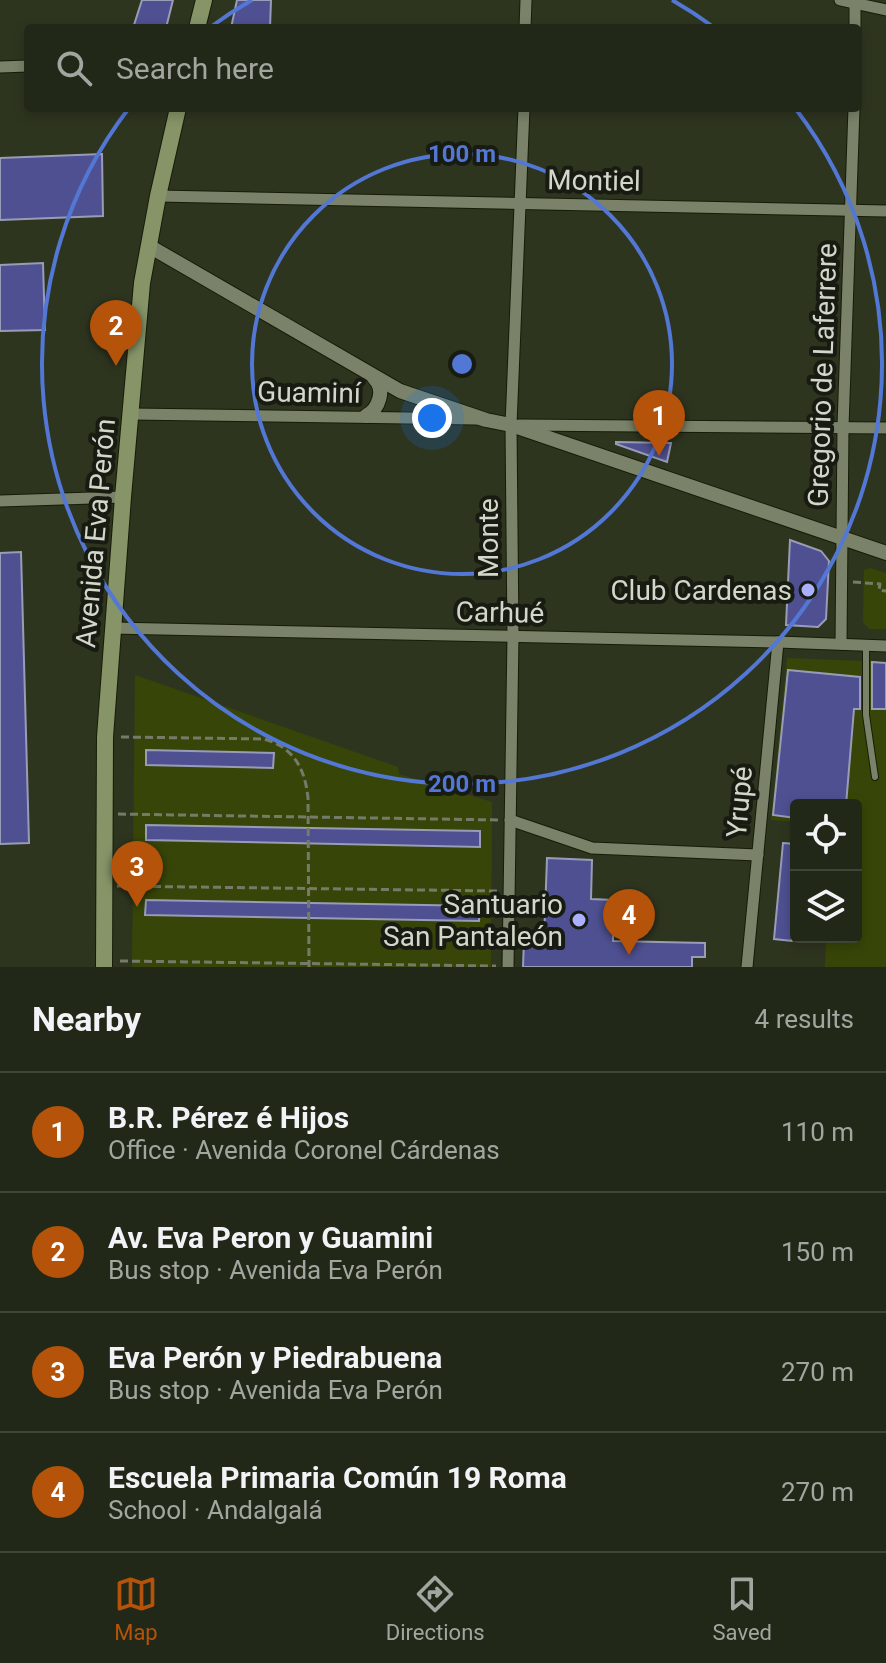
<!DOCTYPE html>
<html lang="en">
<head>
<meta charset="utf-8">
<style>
	:root { --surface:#222817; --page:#2e3424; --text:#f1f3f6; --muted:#a2a6a1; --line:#3f4436; --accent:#b45309 }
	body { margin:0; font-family:Roboto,sans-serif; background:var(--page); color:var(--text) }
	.controls { position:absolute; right:24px; bottom:24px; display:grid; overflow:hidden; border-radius:8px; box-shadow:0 4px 12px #0003 }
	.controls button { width:72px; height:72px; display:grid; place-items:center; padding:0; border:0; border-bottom:2px solid var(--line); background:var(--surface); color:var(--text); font:40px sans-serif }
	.you { position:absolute; left:432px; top:418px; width:28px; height:28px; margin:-20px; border:6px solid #fff; border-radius:50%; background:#1a73e8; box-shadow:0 0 0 12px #1a73e833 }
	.badge { display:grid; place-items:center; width:52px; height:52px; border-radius:50%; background:var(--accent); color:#fff; font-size:26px; font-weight:700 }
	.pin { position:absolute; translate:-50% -66px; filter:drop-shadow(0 2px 4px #0008) }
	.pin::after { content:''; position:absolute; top:42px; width:28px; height:24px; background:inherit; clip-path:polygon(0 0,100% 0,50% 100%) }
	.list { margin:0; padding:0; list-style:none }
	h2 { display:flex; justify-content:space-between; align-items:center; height:104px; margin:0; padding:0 32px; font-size:34px }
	h2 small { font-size:26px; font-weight:400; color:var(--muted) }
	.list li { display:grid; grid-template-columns:52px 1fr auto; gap:24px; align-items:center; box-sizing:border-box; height:120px; padding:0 32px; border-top:2px solid var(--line) }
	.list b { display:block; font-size:30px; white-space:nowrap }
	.list p { margin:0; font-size:26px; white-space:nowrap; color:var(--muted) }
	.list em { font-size:26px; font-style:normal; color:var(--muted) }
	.icon { flex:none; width:44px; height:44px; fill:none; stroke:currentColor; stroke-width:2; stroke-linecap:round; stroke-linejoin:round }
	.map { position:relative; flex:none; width:886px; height:967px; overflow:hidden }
	.search { position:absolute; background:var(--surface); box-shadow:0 4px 12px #0003; left:24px; right:24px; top:24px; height:88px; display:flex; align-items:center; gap:20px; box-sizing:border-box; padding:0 28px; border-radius:8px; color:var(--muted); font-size:30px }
	.sheet { height:584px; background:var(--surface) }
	nav { display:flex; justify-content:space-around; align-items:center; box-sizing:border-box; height:112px; border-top:2px solid var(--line); background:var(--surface); font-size:22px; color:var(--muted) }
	nav a { display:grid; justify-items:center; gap:4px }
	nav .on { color:var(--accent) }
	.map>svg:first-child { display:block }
	.green { fill:#374608; fill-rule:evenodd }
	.building { fill:#4e5091; stroke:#999cb6; stroke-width:2 }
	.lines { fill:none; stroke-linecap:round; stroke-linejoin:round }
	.service-casing { stroke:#161c07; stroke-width:8 }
	.minor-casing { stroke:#161c07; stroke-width:13 }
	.tertiary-casing { stroke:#161c07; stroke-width:16 }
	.secondary-casing { stroke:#161c07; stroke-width:18 }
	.path { stroke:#757b68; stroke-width:3; stroke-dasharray:8 4; stroke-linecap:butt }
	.service { stroke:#7a8369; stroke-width:6 }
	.minor { stroke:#7a8369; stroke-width:11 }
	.tertiary { stroke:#7a8369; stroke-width:14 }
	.secondary { stroke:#869468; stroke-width:16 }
	.ring { fill:none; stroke:#5377d4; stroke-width:4 }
	.poi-dot { fill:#aab0fb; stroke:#181b11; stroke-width:3 }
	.labels { text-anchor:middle; stroke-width:8; stroke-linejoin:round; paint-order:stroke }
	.street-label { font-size:28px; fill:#d2d7c9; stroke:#181b11 }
	.poi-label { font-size:28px; fill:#d2d7c9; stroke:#181b11; text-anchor:end }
	.centre { fill:#5377d4; stroke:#181b11; stroke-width:4 }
	.ring-label { font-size:24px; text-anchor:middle; font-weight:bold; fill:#5377d4; stroke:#181b11; stroke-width:8; stroke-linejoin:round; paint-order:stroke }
</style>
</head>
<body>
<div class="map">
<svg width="886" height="967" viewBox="0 0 886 967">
	<rect width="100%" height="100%" fill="#2e351f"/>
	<g class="green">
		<polygon points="870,568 886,573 886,629 869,629 863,622 864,570"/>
		<polygon points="787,658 886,662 886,967 825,967 826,937 856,937 856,805 796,805 796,822 771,820"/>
		<path d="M135 675 398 767 399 774 492 802 491 967H132ZM146 751 273 753V767L146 765ZM147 825 302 829V844L147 840ZM322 829 480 831V846L479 847ZM146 901 302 905V919L146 915ZM322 903 479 906V921L322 918Z"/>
	</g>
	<g class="building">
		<polygon points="142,0 173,0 166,28 133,28"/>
		<polygon points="237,0 271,0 270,28 231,28"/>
		<polygon points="102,154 103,216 0,220 0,158"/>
		<polygon points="43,263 45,330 0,331 0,265"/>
		<polygon points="616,442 671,443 667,462 616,444"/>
		<polygon points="790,540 821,551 829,561 826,619 818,627 786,625"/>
		<polygon points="21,552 29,843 0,844 0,553"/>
		<polygon points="872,662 886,663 886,709 872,709"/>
		<polygon points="788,670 860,677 860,709 854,709 846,805 796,805 796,818 773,815"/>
		<polygon points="146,750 274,753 273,768 146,765"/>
		<polygon points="146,825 480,831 480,847 146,840"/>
		<polygon points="783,843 796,844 792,941 774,939"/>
		<polygon points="547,858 592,860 591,899 614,900 613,941 705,943 705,957 692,957 692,967 523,967 524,940 544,940"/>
		<polygon points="146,900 480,906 479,921 145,915"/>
	</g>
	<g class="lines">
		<g class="service-casing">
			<polyline id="service" points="866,645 866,715 875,777"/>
		</g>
		<g class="minor-casing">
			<g id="minor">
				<polyline points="840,0 886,10"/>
				<polyline points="525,28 526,0"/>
				<polyline points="855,28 855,1"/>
				<polyline points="0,67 28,66"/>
				<polyline points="158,196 886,211"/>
				<polyline points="132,414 476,419"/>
				<polyline points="519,425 886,428"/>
				<polyline points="0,501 123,497"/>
				<polyline points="112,628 778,642 886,646"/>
				<polyline points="841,644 843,427 854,108"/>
				<polyline points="510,820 592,848 758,855"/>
				<polyline points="508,967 513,636 511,425 524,108"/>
				<polyline points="747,967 778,642"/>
			</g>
		</g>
		<g class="tertiary-casing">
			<g id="tertiary">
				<polyline points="149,246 400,391 486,420 511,425 886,553"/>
				<path d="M366 416C379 409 386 389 374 378"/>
			</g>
		</g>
		<g class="secondary-casing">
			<g id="secondary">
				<polyline points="197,28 204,0"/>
				<polyline points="104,967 105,737 123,497 142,283 158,196 178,108"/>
			</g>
		</g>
		<g class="path">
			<polyline points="853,582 880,584 879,590 886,591"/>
			<path d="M121 737 264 739C293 747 305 768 308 798L309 967"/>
			<polyline points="118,814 498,820"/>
			<polyline points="117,886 497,891"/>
			<polyline points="120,961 496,966"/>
		</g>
		<use href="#service" class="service"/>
		<use href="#minor" class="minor"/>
		<use href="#tertiary" class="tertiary"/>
		<use href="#secondary" class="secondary"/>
	</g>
	<g class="ring">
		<circle cx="462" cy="364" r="210"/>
		<path d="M212 26A420 420 0 0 1 252 0M672 0A420 420 0 0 1 712 26M795 108A420 420 0 1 1 129 108"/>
	</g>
	<g class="poi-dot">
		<circle cx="808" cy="590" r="8"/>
		<circle cx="579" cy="920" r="8"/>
	</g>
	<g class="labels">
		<g class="street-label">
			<text transform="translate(594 180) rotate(1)" y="10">Montiel</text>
			<text transform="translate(822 375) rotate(-88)" y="10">Gregorio de Laferrere</text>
			<text transform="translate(309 392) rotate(1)" y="10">Guaminí</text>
			<text transform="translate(95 533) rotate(-85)" y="10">Avenida Eva Perón</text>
			<text transform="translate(488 538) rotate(-90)" y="10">Monte</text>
			<text transform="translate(500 612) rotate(1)" y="10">Carhué</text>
			<text transform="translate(739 802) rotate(-85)" y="10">Yrupé</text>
		</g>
		<g class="poi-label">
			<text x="792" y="600">Club Cardenas</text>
			<text x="563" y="914">Santuario<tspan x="563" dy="32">San Pantaleón</tspan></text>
		</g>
	</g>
	<circle cx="462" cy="364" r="12" class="centre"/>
	<g class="ring-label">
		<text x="462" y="162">100 m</text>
		<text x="462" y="792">200 m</text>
	</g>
</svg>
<div class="controls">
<button><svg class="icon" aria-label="locate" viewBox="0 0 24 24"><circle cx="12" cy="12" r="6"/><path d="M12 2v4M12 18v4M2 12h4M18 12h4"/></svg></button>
<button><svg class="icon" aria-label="layers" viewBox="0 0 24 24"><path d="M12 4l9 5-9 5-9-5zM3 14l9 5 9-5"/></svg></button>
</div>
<div class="you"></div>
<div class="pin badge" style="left:659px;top:456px">1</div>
<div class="pin badge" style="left:116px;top:366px">2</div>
<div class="pin badge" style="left:137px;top:907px">3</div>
<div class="pin badge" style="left:629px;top:955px">4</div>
<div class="search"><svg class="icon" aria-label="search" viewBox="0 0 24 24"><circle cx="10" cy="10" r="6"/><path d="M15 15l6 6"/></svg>Search here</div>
</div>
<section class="sheet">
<h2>Nearby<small>4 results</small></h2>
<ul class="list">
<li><span class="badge">1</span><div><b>B.R. Pérez é Hijos</b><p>Office · Avenida Coronel Cárdenas</p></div><em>110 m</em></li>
<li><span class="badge">2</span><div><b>Av. Eva Peron y Guamini</b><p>Bus stop · Avenida Eva Perón</p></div><em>150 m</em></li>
<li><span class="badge">3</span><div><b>Eva Perón y Piedrabuena</b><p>Bus stop · Avenida Eva Perón</p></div><em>270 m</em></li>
<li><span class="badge">4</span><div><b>Escuela Primaria Común 19 Roma</b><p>School · Andalgalá</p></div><em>270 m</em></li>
</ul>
</section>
<nav>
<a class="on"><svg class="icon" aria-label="map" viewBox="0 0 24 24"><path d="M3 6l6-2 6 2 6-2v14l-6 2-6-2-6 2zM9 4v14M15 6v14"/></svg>Map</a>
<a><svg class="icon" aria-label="directions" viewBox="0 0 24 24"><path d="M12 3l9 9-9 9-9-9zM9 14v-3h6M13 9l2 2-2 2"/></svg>Directions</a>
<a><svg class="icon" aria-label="saved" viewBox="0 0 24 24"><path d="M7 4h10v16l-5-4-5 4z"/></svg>Saved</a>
</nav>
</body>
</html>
